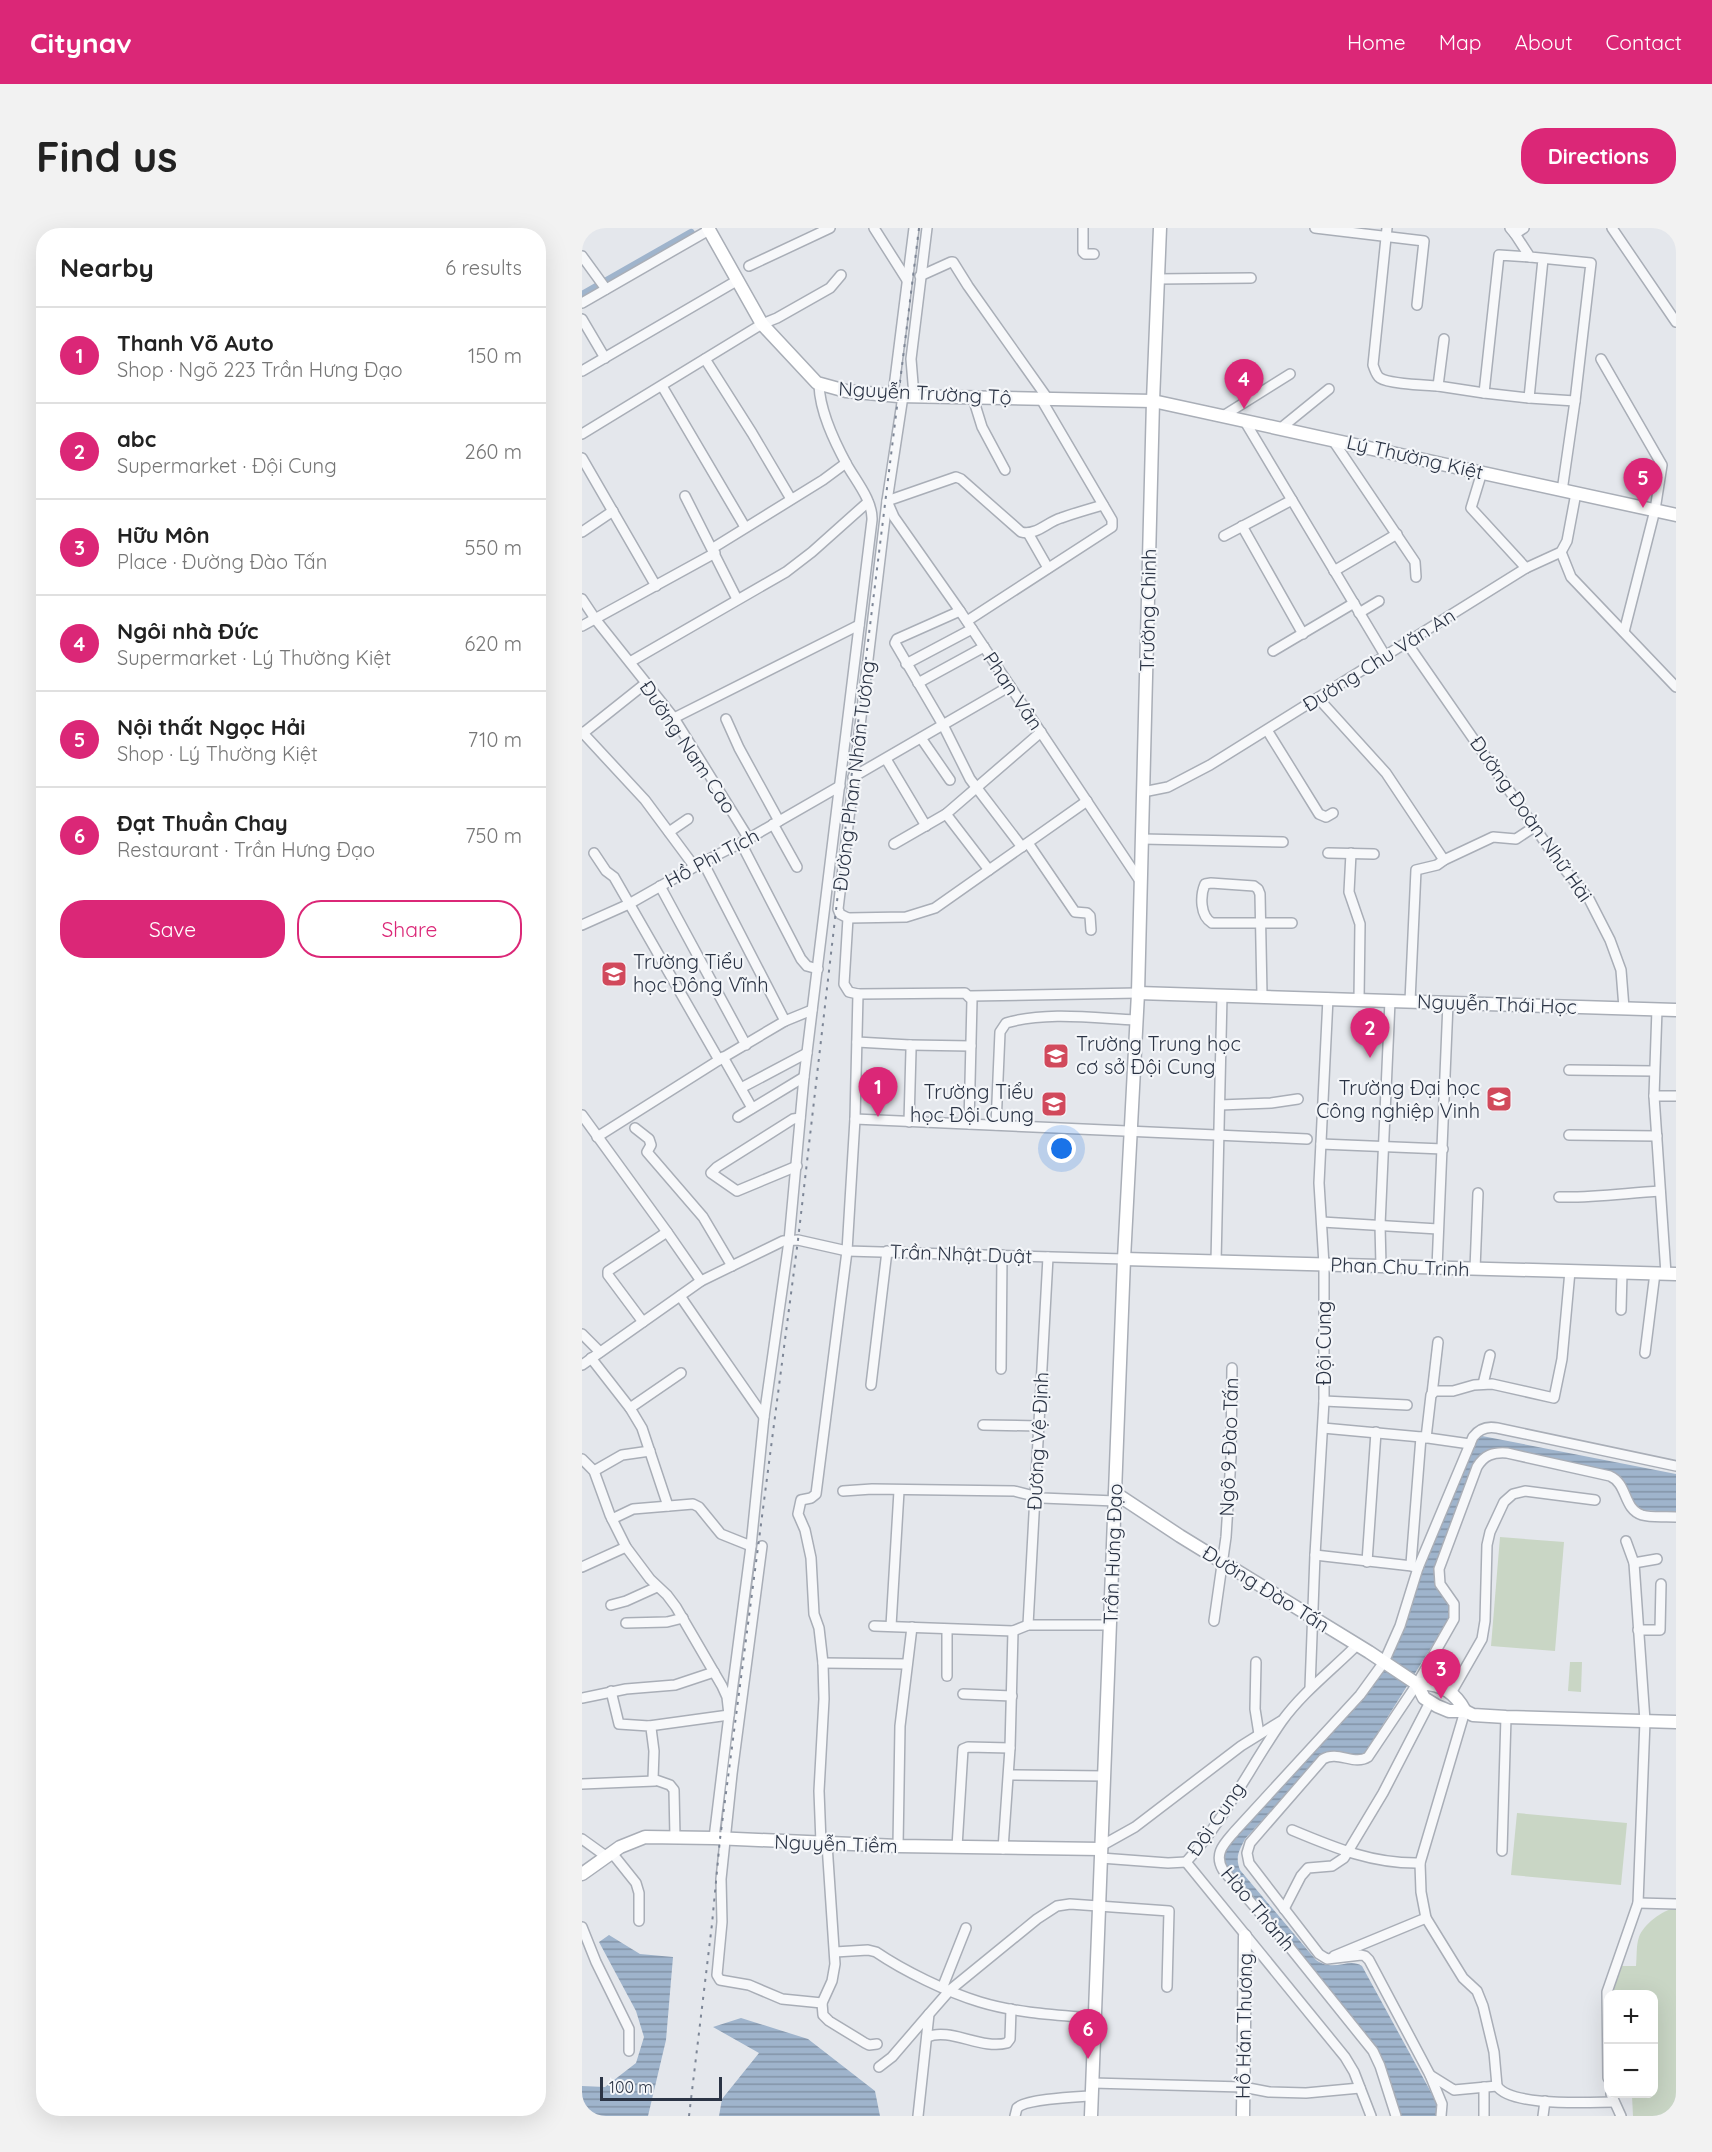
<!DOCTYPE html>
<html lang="en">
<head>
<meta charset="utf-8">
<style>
	:root { --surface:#fff; --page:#f2f2f2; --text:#222; --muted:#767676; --line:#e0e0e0; --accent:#db2777 }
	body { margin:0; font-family:Quicksand,sans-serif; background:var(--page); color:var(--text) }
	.controls { position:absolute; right:18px; bottom:18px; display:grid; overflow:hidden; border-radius:12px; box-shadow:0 6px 24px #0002 }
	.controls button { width:54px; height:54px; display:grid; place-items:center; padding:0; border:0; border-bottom:2px solid var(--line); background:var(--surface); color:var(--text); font:30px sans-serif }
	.scale { position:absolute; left:18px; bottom:15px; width:122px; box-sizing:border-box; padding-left:6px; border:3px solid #2b3445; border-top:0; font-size:16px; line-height:21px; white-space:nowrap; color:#2b3445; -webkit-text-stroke:4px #f4f6f9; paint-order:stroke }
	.you { position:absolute; left:480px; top:921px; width:21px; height:21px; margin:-15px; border:4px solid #fff; border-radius:50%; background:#1a73e8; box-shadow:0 0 0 9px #1a73e833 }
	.badge { display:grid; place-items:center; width:39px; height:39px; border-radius:50%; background:var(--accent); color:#fff; font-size:20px; font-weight:700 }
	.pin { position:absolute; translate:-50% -50px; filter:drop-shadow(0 2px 3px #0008) }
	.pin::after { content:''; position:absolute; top:32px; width:21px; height:18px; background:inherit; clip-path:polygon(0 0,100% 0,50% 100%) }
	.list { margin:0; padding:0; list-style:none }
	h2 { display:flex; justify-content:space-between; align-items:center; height:78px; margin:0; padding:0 24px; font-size:26px }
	h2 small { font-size:20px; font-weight:400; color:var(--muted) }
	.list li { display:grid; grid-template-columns:39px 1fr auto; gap:18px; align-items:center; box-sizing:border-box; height:96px; padding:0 24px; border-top:2px solid var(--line) }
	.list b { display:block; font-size:22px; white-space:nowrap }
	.list p { margin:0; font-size:20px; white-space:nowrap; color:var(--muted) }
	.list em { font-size:20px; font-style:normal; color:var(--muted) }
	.actions { display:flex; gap:12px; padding:18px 24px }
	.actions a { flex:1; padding:14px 0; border:2px solid var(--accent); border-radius:24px; text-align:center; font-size:21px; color:var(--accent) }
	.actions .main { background:var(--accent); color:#fff }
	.map { position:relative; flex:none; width:1094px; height:1888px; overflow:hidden; border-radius:24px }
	header { display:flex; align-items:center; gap:36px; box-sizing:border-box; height:84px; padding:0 30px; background:var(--accent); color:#fff }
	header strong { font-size:28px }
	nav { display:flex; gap:33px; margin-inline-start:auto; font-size:21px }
	.intro { display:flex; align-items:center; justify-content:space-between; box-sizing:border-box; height:144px; padding:0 36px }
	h1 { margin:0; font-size:42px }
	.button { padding:15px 27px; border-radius:24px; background:var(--accent); color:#fff; font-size:21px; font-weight:700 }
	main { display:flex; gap:36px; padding:0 36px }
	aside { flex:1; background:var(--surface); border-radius:24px; box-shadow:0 6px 24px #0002 }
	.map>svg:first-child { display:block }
	.pitch { fill:#c9d6c5 }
	.water { fill:url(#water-rules) }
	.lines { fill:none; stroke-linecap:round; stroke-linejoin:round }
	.canal { stroke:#9fb4cc; stroke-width:8 }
	.street-casing { stroke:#a9aeb7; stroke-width:12 }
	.secondary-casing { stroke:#a9aeb7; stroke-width:15 }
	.street { stroke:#f7f8fa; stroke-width:9 }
	.secondary { stroke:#fff; stroke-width:12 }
	.rail { stroke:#7d8696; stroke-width:2; stroke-dasharray:3 6; stroke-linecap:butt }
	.labels { text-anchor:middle; stroke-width:4.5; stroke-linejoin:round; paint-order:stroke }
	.street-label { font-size:20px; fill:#2b3445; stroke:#f4f6f9 }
	.poi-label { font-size:20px; fill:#2b3445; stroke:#f4f6f9; text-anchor:start }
</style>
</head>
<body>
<header>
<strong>Citynav</strong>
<nav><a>Home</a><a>Map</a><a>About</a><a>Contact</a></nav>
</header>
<div class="intro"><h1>Find us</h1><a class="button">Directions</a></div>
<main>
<aside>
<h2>Nearby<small>6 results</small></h2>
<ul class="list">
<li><span class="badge">1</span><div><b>Thanh Võ Auto</b><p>Shop · Ngõ 223 Trần Hưng Đạo</p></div><em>150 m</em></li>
<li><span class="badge">2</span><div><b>abc</b><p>Supermarket · Đội Cung</p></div><em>260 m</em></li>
<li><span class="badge">3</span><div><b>Hữu Môn</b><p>Place · Đường Đào Tấn</p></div><em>550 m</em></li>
<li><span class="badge">4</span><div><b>Ngôi nhà Đức</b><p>Supermarket · Lý Thường Kiệt</p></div><em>620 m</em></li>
<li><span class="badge">5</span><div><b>Nội thất Ngọc Hải</b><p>Shop · Lý Thường Kiệt</p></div><em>710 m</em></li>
<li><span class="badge">6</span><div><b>Đạt Thuần Chay</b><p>Restaurant · Trần Hưng Đạo</p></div><em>750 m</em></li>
</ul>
<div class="actions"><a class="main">Save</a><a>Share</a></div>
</aside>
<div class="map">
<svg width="1094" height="1888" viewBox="0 0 1094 1888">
	<defs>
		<pattern id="water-rules" width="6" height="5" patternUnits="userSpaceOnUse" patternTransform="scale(1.5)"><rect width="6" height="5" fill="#9fb4cc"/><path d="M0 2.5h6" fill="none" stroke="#8293a7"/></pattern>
	</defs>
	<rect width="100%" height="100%" fill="#e4e7ec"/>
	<g class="pitch">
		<polygon points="918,1309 982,1314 973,1423 909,1418"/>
		<polygon points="988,1434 1000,1434 999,1464 986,1463"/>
		<polygon points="935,1585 1045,1595 1039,1657 929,1647"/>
		<path d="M1094 1680V1888H1051L1050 1868H1039L1038 1866H1072V1766H1031L1033 1750 1040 1738H1054C1055 1729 1054 1717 1057 1709 1062 1696 1080 1682 1094 1680Z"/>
	</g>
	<g class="water">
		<path d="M900 1208 1094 1246V1284L1056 1282C1046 1270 1046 1254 1033 1246L917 1221C902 1221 895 1229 888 1243L852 1342C852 1349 852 1355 855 1361 862 1374 872 1373 867 1391L785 1522 779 1528C763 1528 752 1520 738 1529L663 1611C657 1623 653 1629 658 1642L734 1732C753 1745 766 1729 780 1738L856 1877 857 1888H818L801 1838 644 1640 641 1633 642 1619 808 1431 840 1342 894 1211Z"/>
		<polygon points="27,1707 58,1726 91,1729 84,1812 66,1888 0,1888 0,1858 23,1859 54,1835 62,1809 54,1783 17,1714"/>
		<polygon points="159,1790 226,1811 293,1863 298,1888 137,1888 140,1871 177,1825 131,1799"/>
	</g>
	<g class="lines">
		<polyline class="canal" points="0,67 109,5"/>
		<g class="street-casing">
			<g id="street">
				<polyline points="292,0 325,52"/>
				<polyline points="501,0 501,24 503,26 512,26"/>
				<polyline points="733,0 842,13 835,77"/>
				<path d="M805 0 791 137C793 142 794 147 798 150 807 156 843 157 856 158"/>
				<polyline points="928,0 933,6 942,0"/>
				<polyline points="1030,0 1094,94"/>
				<polyline points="1093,0 1094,1"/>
				<polyline points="933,6 948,29 1009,35 993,173 947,170 961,31"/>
				<polyline points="0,28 24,61"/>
				<polyline points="167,38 248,0"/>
				<polyline points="338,48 369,34 371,34 386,58 466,171"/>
				<polyline points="575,51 669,50"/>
				<polyline points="0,75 127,2"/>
				<polyline points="0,91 23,130"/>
				<polyline points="862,111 856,158 902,165"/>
				<polyline points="123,131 170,205 209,271"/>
				<polyline points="1019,131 1080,237 1073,282 1042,404"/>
				<polyline points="0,143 156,52"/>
				<polyline points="80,158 163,299"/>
				<polyline points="311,167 332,0"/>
				<polyline points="332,168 329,131 345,0"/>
				<polyline points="391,170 400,199 423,242"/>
				<polyline points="947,170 902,165 917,27 948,29"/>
				<polyline points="641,188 708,146"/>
				<polyline points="662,192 804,429"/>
				<polyline points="699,200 747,161"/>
				<polyline points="0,206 180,96 195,90 248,60 259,47"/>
				<polyline points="750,211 833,334 834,349"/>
				<polyline points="0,230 74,358"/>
				<polyline points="900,244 889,280 944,340"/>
				<polyline points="980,263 993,173"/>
				<polyline points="103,268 155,371"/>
				<path d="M521 277C507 281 493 285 479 290 465 294 454 308 439 304L379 251 374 249 305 273 312 289 378 383 558 653"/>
				<polyline points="660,298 721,406"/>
				<polyline points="0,304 31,283"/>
				<polyline points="446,305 466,340"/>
				<polyline points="642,308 710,272"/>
				<polyline points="131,320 241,252 264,235"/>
				<polyline points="979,324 989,349 1094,459"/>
				<polyline points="752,343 815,306"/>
				<polyline points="0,371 14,392 92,490 167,611"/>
				<polyline points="378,383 315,411 313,415 361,497 388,551 440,619"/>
				<polyline points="777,385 797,373"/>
				<polyline points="385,393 530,299 530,292 459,171"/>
				<polyline points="0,398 133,325"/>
				<polyline points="825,415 976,633 1007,671 1028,712 1039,742 1042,780"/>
				<polyline points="691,423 772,375"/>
				<polyline points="48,434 204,344 230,324 286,274"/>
				<polyline points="324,436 390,401"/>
				<polyline points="336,455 402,419"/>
				<polyline points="736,470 804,545 862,632"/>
				<polyline points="92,490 277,397"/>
				<polyline points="144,491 157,520 197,593"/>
				<polyline points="685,502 737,586 744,589 751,585"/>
				<polyline points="0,504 63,572 112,638"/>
				<polyline points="0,506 64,455"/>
				<polyline points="339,510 368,552"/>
				<polyline points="304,531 344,598"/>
				<polyline points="271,549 428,458"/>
				<polyline points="561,564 586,559 628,537 944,340 979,324 985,313 994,265"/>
				<polyline points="364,586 407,642"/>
				<polyline points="191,596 215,639"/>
				<polyline points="87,604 106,591"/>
				<polyline points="560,611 701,614"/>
				<polyline points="159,615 219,731 225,738 236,741"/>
				<polyline points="446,615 493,684 505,685 508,688 509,702"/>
				<polyline points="312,616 364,586 459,504"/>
				<polyline points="12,625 24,643 32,649 137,832"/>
				<polyline points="746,625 792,626"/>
				<polyline points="769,625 767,664 778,696 777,771"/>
				<polyline points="78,658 164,817"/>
				<polyline points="266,690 324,689 353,680 505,573"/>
				<polyline points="0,697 47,676 121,634 159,615 258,558"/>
				<polyline points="276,766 383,765 390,772 387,896"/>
				<path d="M680 767 678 666 676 661 672 658 629 655 623 656C618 668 618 688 630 695H710"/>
				<polyline points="387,768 556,765"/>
				<polyline points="828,773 834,642 855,637 862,632 911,609 934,611 952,599"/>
				<polyline points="1075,781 1072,868 1084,1046"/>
				<polyline points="203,793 230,782"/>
				<polyline points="275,814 328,817 329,822 327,894"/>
				<polyline points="328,817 389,818"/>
				<polyline points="141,829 170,880"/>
				<polyline points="987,842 1072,843"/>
				<polyline points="159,860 225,825"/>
				<polyline points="1072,868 1094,868"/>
				<polyline points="638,877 689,875 716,871"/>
				<polyline points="0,887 85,1004 119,1053"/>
				<polyline points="156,889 222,849"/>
				<polyline points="273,891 725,911"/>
				<path d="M414 897 418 804 424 795C465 783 512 790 554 792"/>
				<polyline points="53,900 67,911 69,917 65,924 121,989 150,1038"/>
				<polyline points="987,907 1075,908"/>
				<polyline points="15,909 137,832 203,793 121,634"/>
				<polyline points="739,916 861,921"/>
				<polyline points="215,938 155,963 129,945 135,939 211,891 218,890"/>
				<path d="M977 969C1010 970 1044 965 1078 963"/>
				<polyline points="740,994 856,1001"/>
				<polyline points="634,1034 640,767"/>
				<polyline points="799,1038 798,997 808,773"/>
				<polyline points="855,1040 866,775"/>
				<polyline points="893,1041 896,965"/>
				<polyline points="98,1068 182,1189"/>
				<polyline points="1039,1082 1040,1045"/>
				<polyline points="61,1094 26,1047 26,1043 85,1004"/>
				<polyline points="0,1106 18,1124"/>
				<polyline points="1063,1125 1073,1045"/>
				<polyline points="9,1130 48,1180 60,1200 86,1278"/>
				<polyline points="0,1137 119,1053 201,1013 216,1012 265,1023 542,1031"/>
				<polyline points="419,1141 420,1027"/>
				<polyline points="901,1156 908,1127"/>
				<polyline points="289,1157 305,1023"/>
				<polyline points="850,1166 856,1114"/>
				<polyline points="742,1173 825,1177"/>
				<polyline points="48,1180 99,1145"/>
				<polyline points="401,1197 457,1198"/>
				<polyline points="741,1200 839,1209 888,1216"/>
				<polyline points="844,1210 849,1167 853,1163 871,1163 892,1157 910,1156 972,1170 980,1131 988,1043"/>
				<polyline points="0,1231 12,1243 28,1287 44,1319 68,1351 85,1367 94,1379 140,1458 145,1469 147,1487 132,1610"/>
				<polyline points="12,1243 40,1227 68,1223"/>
				<polyline points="261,1263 290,1261 432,1263 460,1270 533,1273"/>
				<polyline points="30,1291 51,1281 111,1276 117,1279 139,1306 169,1318"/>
				<polyline points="180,1318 150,1546 139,1651 140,1694 135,1747 138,1752 167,1757 200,1771 240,1775"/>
				<polyline points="733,1327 830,1338"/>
				<polyline points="785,1334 794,1204"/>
				<polyline points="1052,1335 1075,1331"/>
				<polyline points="0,1339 44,1319"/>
				<polyline points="836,1340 830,1338 829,1336 839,1209"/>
				<polyline points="29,1377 44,1373 75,1359"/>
				<polyline points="632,1393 644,1309 649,1230 650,1140"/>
				<polyline points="44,1395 85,1394 101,1390"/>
				<polyline points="446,1397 466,1029"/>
				<polyline points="292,1398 431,1403 446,1397 528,1397"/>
				<polyline points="309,1398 317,1263"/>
				<polyline points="365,1402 365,1448"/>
				<polyline points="1056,1402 1078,1402 1079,1356"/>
				<polyline points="674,1434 673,1481 677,1506"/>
				<polyline points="241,1435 325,1436"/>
				<polyline points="728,1460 733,1327 742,1173 742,1037 737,955 746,770"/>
				<polyline points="29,1463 37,1496 67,1498 69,1500 72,1523 71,1551 88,1557 92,1562 93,1609"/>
				<polyline points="869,1465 900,1411 903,1393 905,1317 908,1304 922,1274 931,1266 943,1263 1013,1272"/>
				<polyline points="381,1466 430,1468"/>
				<polyline points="0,1470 44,1461 93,1457 132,1444"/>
				<path d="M883 1483 838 1635 839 1664 844 1690 881 1750 895 1763 901 1778 912 1824 915 1858C929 1879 1007 1874 1032 1874"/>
				<path d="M67 1498 147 1487 169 1318 182 1189 207 1013 222 849 290 292C291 273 274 253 265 237 252 213 238 184 237 157"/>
				<polyline points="427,1547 523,1548"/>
				<polyline points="0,1556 73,1553"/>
				<path d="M710 1602C753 1620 791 1636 838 1635"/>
				<polyline points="0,1611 25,1629"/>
				<polyline points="239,1615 237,1563 242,1471 241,1435 237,1400 232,1386 229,1330 223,1302 216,1286 219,1272 229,1270 234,1266 265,1023 273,891 276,766 267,764 262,756 266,690 258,686 256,681 305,273 321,168"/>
				<polyline points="245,1616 253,1736 250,1753 240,1775 241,1787 247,1793 283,1815 287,1817 295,1816"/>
				<polyline points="316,1618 318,1498 330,1399"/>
				<polyline points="519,1618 553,1599 659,1518 699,1493"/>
				<polyline points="375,1619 381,1521 386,1519 428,1520"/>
				<polyline points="421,1621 428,1520 431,1403"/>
				<polyline points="920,1623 924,1489"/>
				<polyline points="30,1625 54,1655 57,1665 57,1693"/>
				<polyline points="519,1630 586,1635 604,1634"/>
				<polyline points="604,1634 763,1829 772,1844 789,1888"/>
				<path d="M604 1634C642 1593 668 1539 700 1493 721 1464 750 1442 775 1417"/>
				<polyline points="1056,1675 1094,1676"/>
				<polyline points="702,1681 719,1648 726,1640 750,1638 762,1630 801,1565 848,1474"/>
				<polyline points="0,1699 14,1734 47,1801 47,1823"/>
				<path d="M253 1724 286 1722 294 1724C322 1743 365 1764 398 1774 434 1785 474 1787 512 1790"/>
				<polyline points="752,1728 844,1690"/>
				<polyline points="361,1758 384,1700"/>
				<path d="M345 1809C368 1799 399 1822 425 1815L428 1811 429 1781"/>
				<polyline points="297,1839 310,1829 347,1786"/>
				<polyline points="848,1847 872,1862 915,1858"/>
				<polyline points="1026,1850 1025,1764 1056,1675 1063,1493 1052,1335 1044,1313"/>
				<polyline points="510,1855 661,1859 687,1864 724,1865 778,1860"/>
				<polyline points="1029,1866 1039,1888"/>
				<polyline points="336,1888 347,1786 368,1762 455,1691 475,1678 488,1676 587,1683 585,1759"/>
				<path d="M433 1888 435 1880C444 1871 494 1869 509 1868"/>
				<path d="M814 1888 798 1838 791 1823 709 1721 641 1642C631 1625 643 1615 653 1603L778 1467 802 1434 818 1398 836 1340 891 1209C897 1201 905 1198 915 1200L1094 1238"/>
				<path d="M859 1888 860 1876 848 1847 787 1732 783 1728 779 1727 745 1731 737 1726 667 1635 665 1625 668 1615 741 1531C756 1522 772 1538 786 1529L835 1456 872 1391V1376L858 1356 857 1341 895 1239C902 1227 911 1224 925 1225L1028 1248C1046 1256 1041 1281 1060 1287 1071 1290 1083 1288 1094 1289"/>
				<polyline points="902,1888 902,1859"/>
				<polyline points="961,1888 963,1873"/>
			</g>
		</g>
		<g class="secondary-casing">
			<g id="secondary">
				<polyline points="126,0 180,96 235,155 264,163 316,168 571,173 1094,287"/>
				<polyline points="556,765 1094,782"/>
				<polyline points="542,1031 1094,1046"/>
				<polyline points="533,1265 598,1308 787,1424 835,1456 842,1470 855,1478 867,1483 883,1483 891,1487 924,1489 1094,1494"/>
				<path d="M835 1456C857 1454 873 1464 883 1483"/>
				<polyline points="0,1646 38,1619 63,1609 132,1610 316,1618 519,1621"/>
				<polyline points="509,1888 542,1031 556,765 571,173 578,0"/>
				<polyline points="661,1888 663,1708"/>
			</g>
		</g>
		<use href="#street" class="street"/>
		<use href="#secondary" class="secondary"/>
		<polyline class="rail" points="107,1888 130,1696 138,1611 216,1012 269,552 337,0"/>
	</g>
	<defs>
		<g id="school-square" transform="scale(1.35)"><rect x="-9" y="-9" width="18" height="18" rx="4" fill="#d1495b" stroke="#f4f6f9"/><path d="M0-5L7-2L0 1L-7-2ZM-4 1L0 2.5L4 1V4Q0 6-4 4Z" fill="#fff"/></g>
		<g id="university-square" transform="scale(1.35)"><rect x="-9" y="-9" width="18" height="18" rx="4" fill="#d1495b" stroke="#f4f6f9"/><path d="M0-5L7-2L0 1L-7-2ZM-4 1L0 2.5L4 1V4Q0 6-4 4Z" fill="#fff"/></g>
	</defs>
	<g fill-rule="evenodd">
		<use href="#school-square" x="32" y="746"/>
		<use href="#school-square" x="474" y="828"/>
		<use href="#university-square" x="917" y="871"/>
		<use href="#school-square" x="472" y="876"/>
	</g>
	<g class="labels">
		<g class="street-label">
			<text transform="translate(343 165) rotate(3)" y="7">Nguyễn Trường Tộ</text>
			<text transform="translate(833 229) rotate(13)" y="7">Lý Thường Kiệt</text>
			<text transform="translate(566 382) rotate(-89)" y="7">Trường Chinh</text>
			<text transform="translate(797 432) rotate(-32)" y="7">Đường Chu Văn An</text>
			<text transform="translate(431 463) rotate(56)" y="7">Phan Vân</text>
			<text transform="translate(106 519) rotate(56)" y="7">Đường Nam Cao</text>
			<text transform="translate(272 548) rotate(-83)" y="7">Đường Phan Nhân Tường</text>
			<text transform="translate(949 591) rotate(55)" y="7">Đường Đoàn Nhữ Hài</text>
			<text transform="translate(130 630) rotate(-28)" y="7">Hồ Phi Tích</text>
			<text transform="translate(915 776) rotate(2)" y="7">Nguyễn Thái Học</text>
			<text transform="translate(379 1026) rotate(2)" y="7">Trần Nhật Duật</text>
			<text transform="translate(818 1039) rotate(2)" y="7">Phan Chu Trinh</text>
			<text transform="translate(742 1115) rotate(-90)" y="7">Đội Cung</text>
			<text transform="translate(456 1213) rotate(-87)" y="7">Đường Vệ Định</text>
			<text transform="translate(647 1219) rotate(-88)" y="7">Ngõ 9 Đào Tấn</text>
			<text transform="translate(531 1326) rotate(-88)" y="7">Trần Hưng Đạo</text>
			<text transform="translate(684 1361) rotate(32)" y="7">Đường Đào Tấn</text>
			<text transform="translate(634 1591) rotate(-55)" y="7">Đội Cung</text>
			<text transform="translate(254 1616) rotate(2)" y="7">Nguyễn Tiềm</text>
			<text transform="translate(676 1681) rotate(50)" y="7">Hào Thành</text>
			<text transform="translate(662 1798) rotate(-89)" y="7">Hồ Hán Thương</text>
		</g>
		<g class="poi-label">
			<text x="51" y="741">Trường Tiểu<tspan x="51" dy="23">học Đông Vĩnh</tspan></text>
			<text x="494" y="823">Trường Trung học<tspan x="494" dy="23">cơ sở Đội Cung</tspan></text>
			<text x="898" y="867" text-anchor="end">Trường Đại học<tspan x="898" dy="23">Công nghiệp Vinh</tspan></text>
			<text x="452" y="871" text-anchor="end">Trường Tiểu<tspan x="452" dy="23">học Đội Cung</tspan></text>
		</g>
	</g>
</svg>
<div class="controls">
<button>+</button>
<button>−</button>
</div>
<div class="scale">100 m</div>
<div class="you"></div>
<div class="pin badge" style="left:296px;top:889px">1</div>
<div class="pin badge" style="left:788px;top:830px">2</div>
<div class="pin badge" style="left:859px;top:1471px">3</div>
<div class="pin badge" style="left:662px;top:181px">4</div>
<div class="pin badge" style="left:1061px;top:280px">5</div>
<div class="pin badge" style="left:506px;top:1831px">6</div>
</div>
</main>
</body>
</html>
